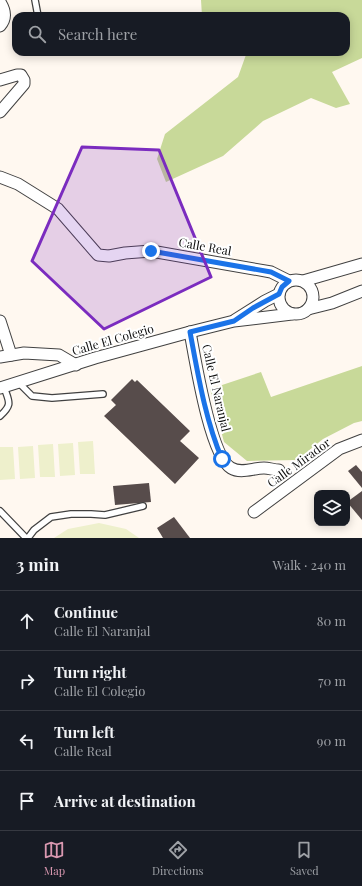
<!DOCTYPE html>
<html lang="en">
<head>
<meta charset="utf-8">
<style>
	:root { --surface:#171b24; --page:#242831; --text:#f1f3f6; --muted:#9ea1a6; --line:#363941; --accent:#da98b0 }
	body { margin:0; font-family:"Playfair Display",serif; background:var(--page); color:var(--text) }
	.controls { position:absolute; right:12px; bottom:12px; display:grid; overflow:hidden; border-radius:8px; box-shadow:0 2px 10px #0003 }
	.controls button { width:36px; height:36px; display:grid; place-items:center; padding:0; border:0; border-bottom:1px solid var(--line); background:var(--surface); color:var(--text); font:20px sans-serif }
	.stop { position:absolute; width:12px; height:12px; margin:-9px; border:3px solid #1a73e8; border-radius:50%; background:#fff }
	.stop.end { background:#1a73e8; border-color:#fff; box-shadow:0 1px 4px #0008 }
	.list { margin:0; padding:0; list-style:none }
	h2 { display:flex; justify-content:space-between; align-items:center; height:52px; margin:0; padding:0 16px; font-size:17px }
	h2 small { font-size:13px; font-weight:400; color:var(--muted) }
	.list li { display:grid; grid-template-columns:26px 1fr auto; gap:12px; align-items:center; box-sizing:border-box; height:60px; padding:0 16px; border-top:1px solid var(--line) }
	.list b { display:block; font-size:15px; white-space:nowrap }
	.list p { margin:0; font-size:13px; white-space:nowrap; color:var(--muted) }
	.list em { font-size:13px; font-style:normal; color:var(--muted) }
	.icon { flex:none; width:22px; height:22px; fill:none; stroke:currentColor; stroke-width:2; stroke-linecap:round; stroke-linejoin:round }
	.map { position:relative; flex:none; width:362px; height:538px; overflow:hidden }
	.search { position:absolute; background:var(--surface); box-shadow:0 2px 10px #0003; left:12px; right:12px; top:12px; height:44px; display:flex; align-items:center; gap:10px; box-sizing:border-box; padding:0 14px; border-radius:12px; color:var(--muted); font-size:15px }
	.sheet { height:292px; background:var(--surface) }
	nav { display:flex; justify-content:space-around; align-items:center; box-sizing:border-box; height:56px; border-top:1px solid var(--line); background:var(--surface); font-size:11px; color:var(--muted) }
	nav a { display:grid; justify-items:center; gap:2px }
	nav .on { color:var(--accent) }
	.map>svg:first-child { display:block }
	.forest { fill:#c8d999 }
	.pitch { fill:#eef0cc }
	.building { fill:#574c4b }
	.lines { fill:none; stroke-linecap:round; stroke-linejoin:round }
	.service-casing { stroke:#414141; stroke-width:8 }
	.minor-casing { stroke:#414141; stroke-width:13 }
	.service { stroke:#fff; stroke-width:5.5 }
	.minor { stroke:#fff; stroke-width:11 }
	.route { stroke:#1a73e8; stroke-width:5 }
	.marked { fill:#7b2cbf; fill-opacity:0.2; stroke:#7b2cbf; stroke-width:3; stroke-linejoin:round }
	.labels { text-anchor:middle; stroke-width:4; stroke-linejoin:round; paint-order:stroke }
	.street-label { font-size:12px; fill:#0e0e0e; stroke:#fff }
</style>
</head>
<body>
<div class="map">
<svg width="362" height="538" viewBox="0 0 362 538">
	<rect width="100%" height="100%" fill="#fff8f0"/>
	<g class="forest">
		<polygon points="201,0 362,0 362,58 332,72 350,104 336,108 311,98 263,121 223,156 166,182 157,159 165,134 238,77 247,52 346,52 346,16 202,16"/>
		<polygon points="362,366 362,421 354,423 323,439 297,460 247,461 224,442 210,389 261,372 271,397"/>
	</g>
	<g class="pitch">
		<polygon points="93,441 95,474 80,474 78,442"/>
		<polygon points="73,443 75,475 60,476 58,444"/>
		<polygon points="53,444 55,477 40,477 38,445"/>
		<polygon points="33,446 35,478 20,479 18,447"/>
		<polygon points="0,447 13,447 15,479 0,480"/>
		<polygon points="99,523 126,529 139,538 54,538 68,529"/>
	</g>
	<g class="building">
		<polygon points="132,379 135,382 137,380 190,431 180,441 199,458 175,484 104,416 116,405 111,400"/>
		<polygon points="356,465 362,472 362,488 348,471"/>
		<polygon points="149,483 151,502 115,505 113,486"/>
		<polygon points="362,491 362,520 347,502"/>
		<polygon points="174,517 190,538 163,538 157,528"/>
	</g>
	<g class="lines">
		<g class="service-casing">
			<g id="service">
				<polyline points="35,0 38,16"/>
				<polyline points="18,382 32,396 52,398 103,394"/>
				<path d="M0 416C13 404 9 402 4 387"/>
				<polyline points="0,511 26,538"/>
				<polyline points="28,538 34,530 51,517 71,514 91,514 105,515 143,506"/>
			</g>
		</g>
		<g class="minor-casing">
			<g id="minor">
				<path d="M0 2C5 10 7 18 0 26"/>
				<polyline points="0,80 17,75 21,75 24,80 24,84 0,112"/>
				<polyline points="0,177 18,184 58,209 98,255 109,256 125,253 151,251 271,272 289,281"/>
				<circle cx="296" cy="297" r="17"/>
				<polyline points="303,281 362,264"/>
				<polyline points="308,309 332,303 362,291"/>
				<polyline points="235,320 265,301 279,294"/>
				<polyline points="0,321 11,355"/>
				<path d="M190 332C195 358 210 456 231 468 241 474 253 468 264 468 269 468 274 470 279 470"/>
				<polyline points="0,357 24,353 59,355 76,365"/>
				<polyline points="0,388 95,358 190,332 234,321 292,314"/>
				<polyline points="254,512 339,449 362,440"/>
			</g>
		</g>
		<use href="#service" class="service"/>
		<use href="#minor" class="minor"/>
	</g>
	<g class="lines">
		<path class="route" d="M151 251 271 272 289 281 282 287 279 294 253 308 234 321 190 332C198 374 205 419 222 459"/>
	</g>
	<path class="marked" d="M82 147 159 150 211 277 104 329 32 261Z"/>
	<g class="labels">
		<g class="street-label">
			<text transform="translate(205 247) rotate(10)" y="4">Calle Real</text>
			<text transform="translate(113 340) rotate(-16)" y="4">Calle El Colegio</text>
			<text transform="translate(216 388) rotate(77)" y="4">Calle El Naranjal</text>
			<text transform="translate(299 463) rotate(-36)" y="4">Calle Mirador</text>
		</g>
	</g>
</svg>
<div class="controls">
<button><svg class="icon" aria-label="layers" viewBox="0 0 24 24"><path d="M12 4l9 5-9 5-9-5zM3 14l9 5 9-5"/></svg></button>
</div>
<div class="stop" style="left:222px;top:459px"></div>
<div class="stop end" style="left:151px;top:251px"></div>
<div class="search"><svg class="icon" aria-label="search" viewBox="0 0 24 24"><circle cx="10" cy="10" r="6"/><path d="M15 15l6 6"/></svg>Search here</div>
</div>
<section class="sheet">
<h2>3 min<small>Walk · 240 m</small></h2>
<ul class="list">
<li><svg class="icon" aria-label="ahead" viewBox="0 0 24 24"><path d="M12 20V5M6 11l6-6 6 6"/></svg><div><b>Continue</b><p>Calle El Naranjal</p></div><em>80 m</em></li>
<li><svg class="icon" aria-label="right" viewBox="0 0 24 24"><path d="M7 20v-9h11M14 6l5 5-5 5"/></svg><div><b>Turn right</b><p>Calle El Colegio</p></div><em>70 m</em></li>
<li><svg class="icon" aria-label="left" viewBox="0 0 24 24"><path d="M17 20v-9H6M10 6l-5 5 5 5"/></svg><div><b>Turn left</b><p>Calle Real</p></div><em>90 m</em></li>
<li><svg class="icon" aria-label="arrive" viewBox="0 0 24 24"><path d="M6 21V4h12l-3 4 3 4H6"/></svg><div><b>Arrive at destination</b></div></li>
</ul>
</section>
<nav>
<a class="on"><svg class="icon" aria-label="map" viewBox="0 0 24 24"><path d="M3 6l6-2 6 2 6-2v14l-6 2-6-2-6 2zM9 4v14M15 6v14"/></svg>Map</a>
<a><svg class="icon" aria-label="directions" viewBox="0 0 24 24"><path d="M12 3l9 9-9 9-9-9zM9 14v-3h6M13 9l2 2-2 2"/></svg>Directions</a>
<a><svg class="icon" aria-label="saved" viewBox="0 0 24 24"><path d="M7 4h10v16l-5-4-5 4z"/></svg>Saved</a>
</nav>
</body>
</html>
